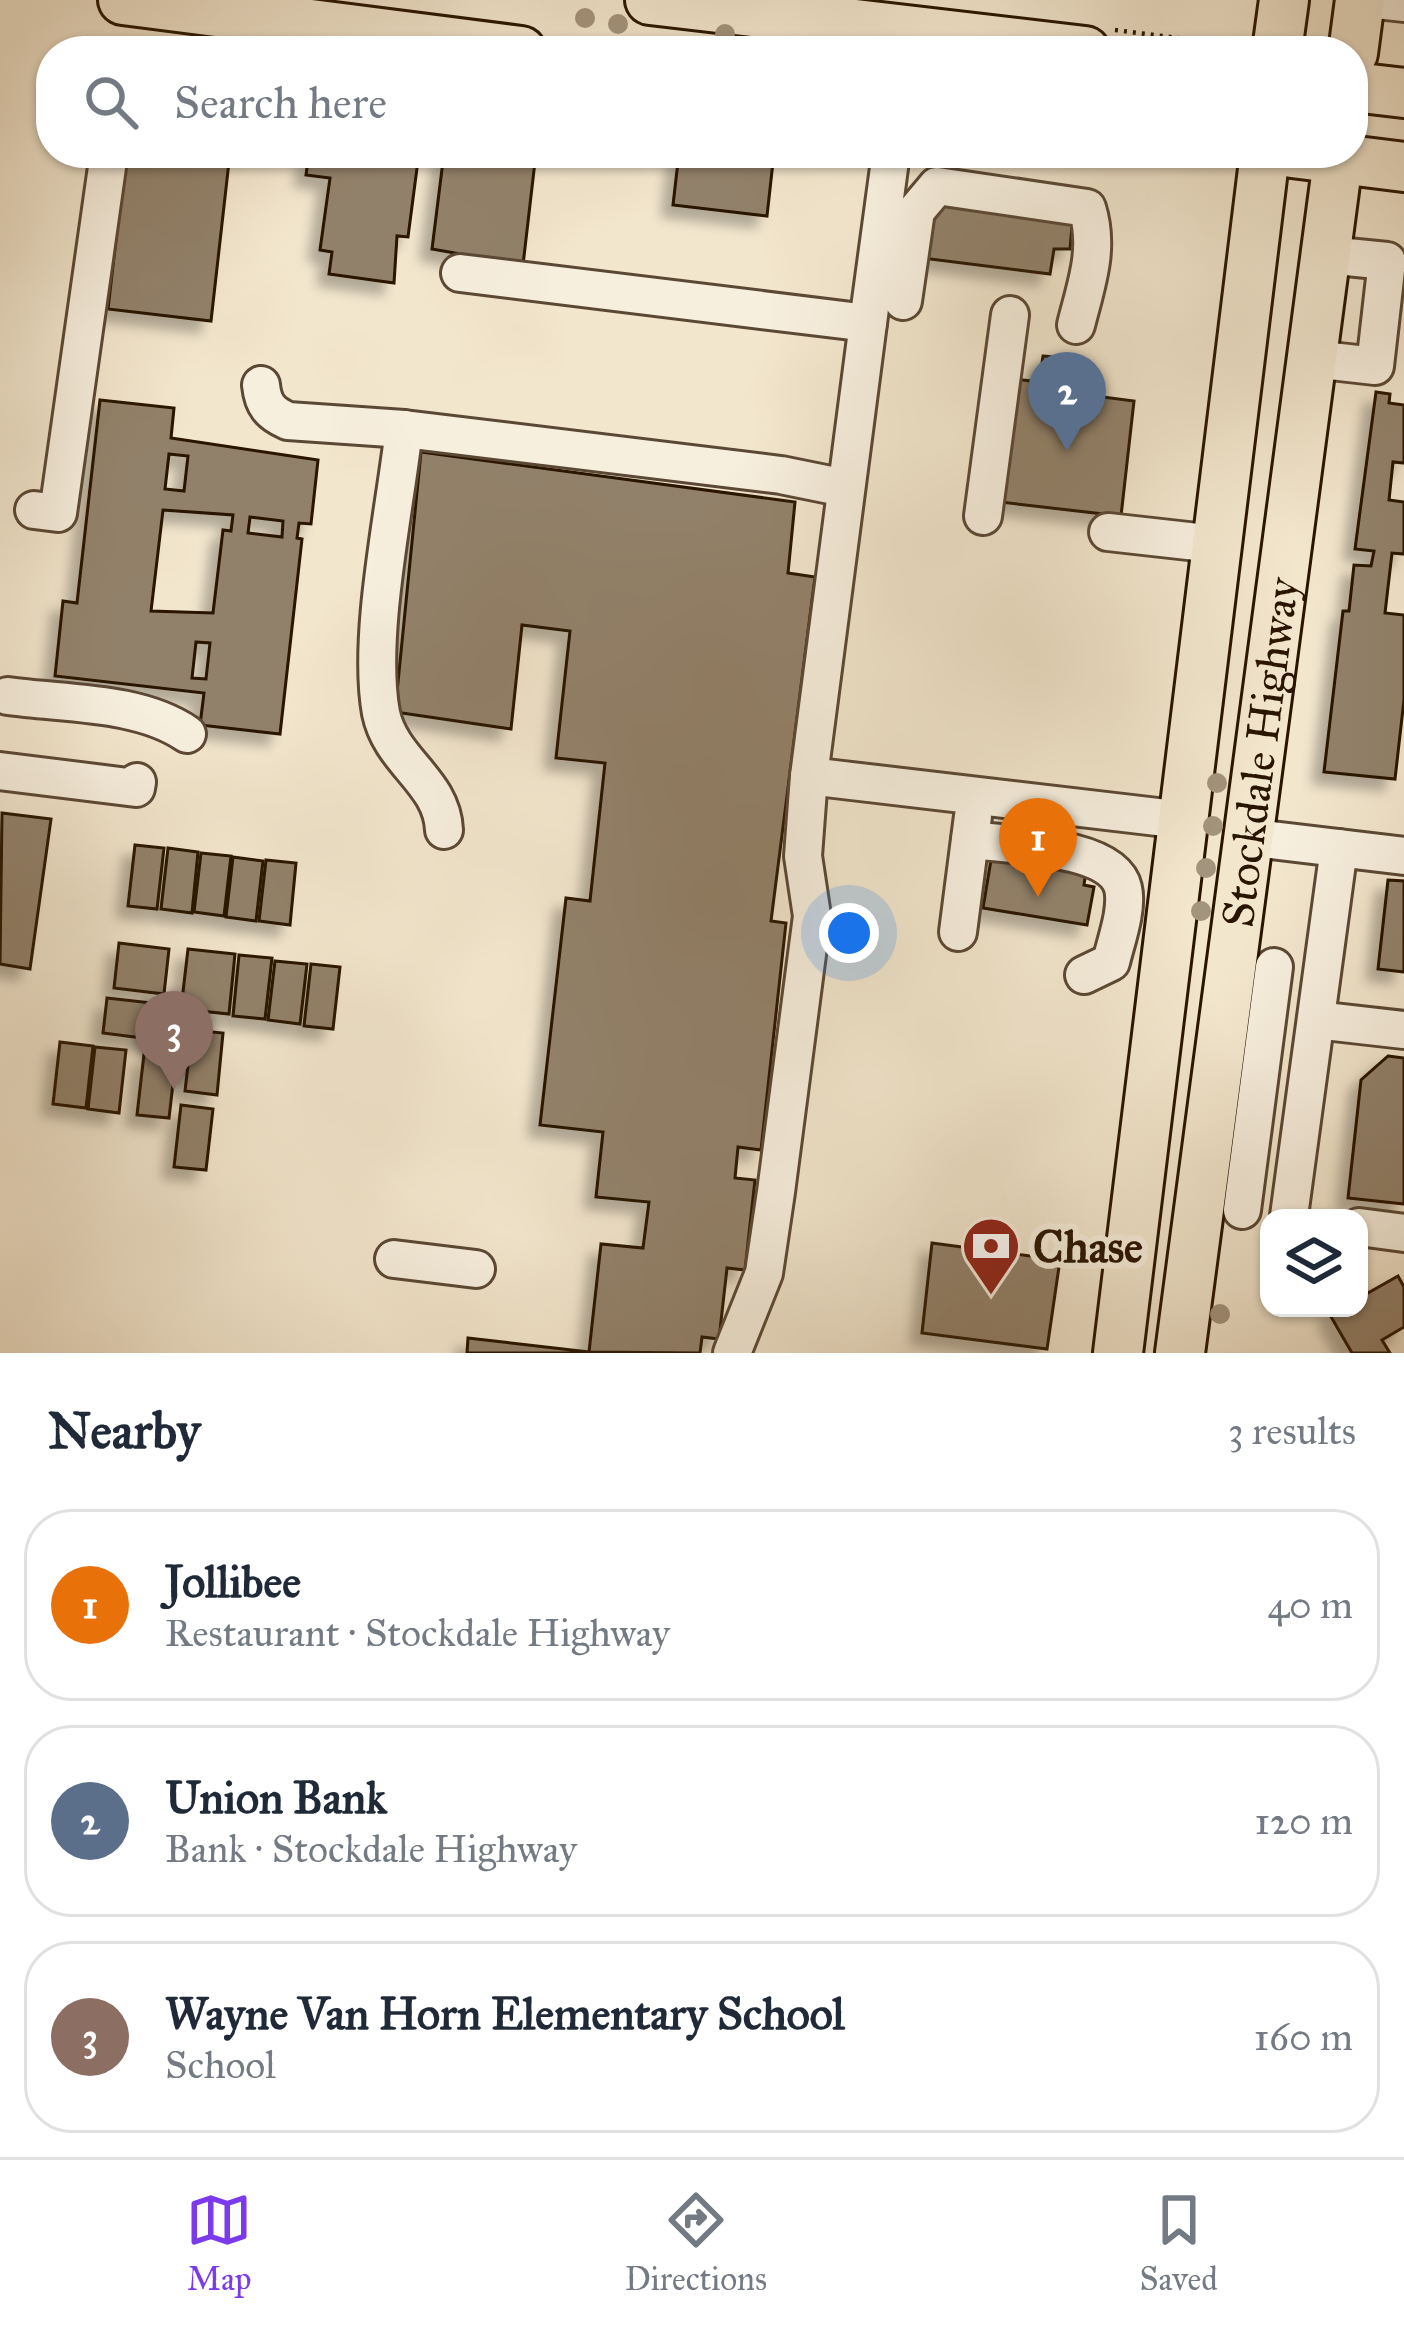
<!DOCTYPE html>
<html lang="en">
<head>
<meta charset="utf-8">
<style>
	:root { --surface:#fff; --page:#f2f2f3; --text:#1f2937; --muted:#747a83; --line:#e0e1e3; --accent:#7c3aed }
	body { margin:0; font-family:"IM FELL Great Primer",serif; background:var(--page); color:var(--text) }
	.controls { position:absolute; right:36px; bottom:36px; display:grid; overflow:hidden; border-radius:24px; box-shadow:0 3px 9px #0004 }
	.controls button { width:108px; height:108px; display:grid; place-items:center; padding:0; border:0; border-bottom:3px solid var(--line); background:var(--surface); color:var(--text); font:60px sans-serif }
	.you { position:absolute; left:849px; top:933px; width:42px; height:42px; margin:-30px; border:9px solid #fff; border-radius:50%; background:#1a73e8; box-shadow:0 0 0 18px #1a73e833 }
	.badge { display:grid; place-items:center; width:78px; height:78px; border-radius:50%; background:var(--accent); color:#fff; font-size:39px; font-weight:700 }
	.pin { position:absolute; translate:-50% -99px; filter:drop-shadow(0 3px 6px #0008) }
	.pin::after { content:''; position:absolute; top:63px; width:42px; height:36px; background:inherit; clip-path:polygon(0 0,100% 0,50% 100%) }
	.list { margin:0; padding:0; list-style:none }
	h2 { display:flex; justify-content:space-between; align-items:center; height:156px; margin:0; padding:0 48px; font-size:51px }
	h2 small { font-size:39px; font-weight:400; color:var(--muted) }
	.list li { display:grid; grid-template-columns:78px 1fr auto; gap:36px; align-items:center; box-sizing:border-box; height:192px; margin:0 24px 24px; padding:0 24px; border:3px solid var(--line); border-radius:48px }
	.list b { display:block; font-size:45px; white-space:nowrap }
	.list p { margin:0; font-size:39px; white-space:nowrap; color:var(--muted) }
	.list em { font-size:39px; font-style:normal; color:var(--muted) }
	.icon { flex:none; width:66px; height:66px; fill:none; stroke:currentColor; stroke-width:2; stroke-linecap:round; stroke-linejoin:round }
	.map { position:relative; flex:none; width:1404px; height:1353px; overflow:hidden }
	.search { position:absolute; background:var(--surface); box-shadow:0 3px 9px #0004; left:36px; right:36px; top:36px; height:132px; display:flex; align-items:center; gap:30px; box-sizing:border-box; padding:0 42px; border-radius:48px; color:var(--muted); font-size:45px }
	.sheet { height:804px; background:var(--surface) }
	nav { display:flex; justify-content:space-around; align-items:center; box-sizing:border-box; height:168px; border-top:3px solid var(--line); background:var(--surface); font-size:33px; color:var(--muted) }
	nav a { display:grid; justify-items:center; gap:6px }
	nav .on { color:var(--accent) }
	.map>svg:first-child { display:block }
	.building { fill:#92816b; stroke:#291401; stroke-width:3; fill-rule:evenodd; filter:url(#shadow) }
	.lines { fill:none; stroke-linecap:round; stroke-linejoin:round }
	.minor-casing { stroke:#5b4834; stroke-width:42 }
	.major-casing { stroke:#291401; stroke-width:54 }
	.path { stroke:#291401; stroke-width:4.5; stroke-dasharray:3 6; stroke-linecap:butt }
	.minor { stroke:#f7efde; stroke-width:36 }
	.major { stroke:#f2e6cd; stroke-width:48 }
	.tree { fill:#a3947d }
	.labels { text-anchor:middle; stroke-width:12; stroke-linejoin:round; paint-order:stroke }
	.street-label { font-size:45px; fill:#291401; stroke:#f7efde }
	.poi-label { font-size:45px; font-weight:bold; fill:#291401; stroke:#f7efde; text-anchor:start }
</style>
</head>
<body>
<div class="map">
<svg width="1404" height="1353" viewBox="0 0 1404 1353">
	<defs>
		<filter id="shadow"><feDropShadow dx="-11" dy="11" stdDeviation="6" flood-color="#0004"/></filter>
	</defs>
	<rect width="100%" height="100%" fill="#f2e6cd"/>
	<filter id="stains"><feTurbulence type="fractalNoise" baseFrequency=".00167" numOctaves="4"/><feColorMatrix values="0 0 0 0 .2 0 0 0 0 .09 0 0 0 0 .02 0 0 0 .5 -.17"/></filter>
	<radialGradient id="worn" r=".72"><stop offset=".6" stop-color="#630" stop-opacity="0"/><stop offset="1" stop-color="#630" stop-opacity=".3"/></radialGradient>
	<g class="building">
		<polygon points="126,153 230,153 211,321 108,309"/>
		<polygon points="309,153 419,153 408,237 397,236 394,283 329,274 332,252 320,250 330,178 306,175"/>
		<polygon points="444,153 536,153 523,265 432,249"/>
		<polygon points="679,153 774,153 767,216 673,205"/>
		<polygon points="950,196 1060,211 1072,226 1070,249 1054,249 1050,274 922,258 928,213"/>
		<polygon points="1043,356 1076,359 1072,393 1134,401 1121,516 1000,502 1015,379 1039,382"/>
		<polygon points="1376,392 1390,394 1389,403 1404,405 1404,463 1393,462 1389,500 1404,502 1404,554 1392,553 1385,613 1404,615 1404,700 1395,779 1324,772 1343,611 1349,611 1354,565 1371,566 1374,551 1355,549"/>
		<path d="M100 400 174 408 171 438 318 460 311 524 299 523 297 538 302 539 280 734 200 725 204 693 55 676 63 601 77 603ZM169 454 188 456 184 491 165 489ZM163 510 233 515 231 531 223 530 213 613 151 611ZM250 517 283 521 282 537 248 533ZM196 642 210 643 206 679 192 678Z"/>
		<polygon points="421,452 795,502 788,573 815,577 771,921 786,923 761,1150 738,1147 735,1178 755,1180 745,1270 727,1268 719,1339 702,1337 700,1353 589,1352 601,1244 643,1248 649,1202 596,1197 603,1132 540,1125 566,898 590,901 605,763 556,758 570,631 522,625 511,729 395,712"/>
		<polygon points="2,813 51,819 30,969 0,964"/>
		<polygon points="135,845 164,848 157,909 128,906"/>
		<polygon points="168,848 198,852 192,913 161,909"/>
		<polygon points="993,848 1087,864 1084,885 1094,887 1087,925 983,908"/>
		<polygon points="201,853 231,856 224,916 194,912"/>
		<polygon points="233,857 263,861 256,921 226,917"/>
		<polygon points="266,860 296,863 290,925 259,921"/>
		<polygon points="1388,880 1404,881 1404,972 1378,969"/>
		<polygon points="119,943 169,949 164,994 114,988"/>
		<polygon points="188,949 235,954 229,1014 181,1009"/>
		<polygon points="239,955 272,958 265,1019 233,1016"/>
		<polygon points="275,961 307,964 300,1024 268,1020"/>
		<polygon points="311,964 340,967 333,1029 304,1026"/>
		<polygon points="107,998 161,1004 158,1040 103,1033"/>
		<polygon points="192,1030 223,1033 217,1095 185,1091"/>
		<polygon points="60,1042 93,1046 86,1108 53,1104"/>
		<polygon points="95,1047 126,1050 119,1113 88,1109"/>
		<polygon points="144,1054 176,1058 169,1118 137,1115"/>
		<polygon points="1388,1056 1404,1058 1404,1204 1348,1198 1361,1080"/>
		<polygon points="181,1105 213,1109 206,1170 174,1167"/>
		<polygon points="932,1243 1060,1260 1047,1349 922,1333"/>
		<polygon points="1398,1276 1404,1287 1404,1327 1382,1340 1390,1353 1352,1353 1330,1315 1334,1308 1359,1308 1360,1279 1368,1293"/>
		<polygon points="468,1338 589,1352 595,1353 467,1353"/>
	</g>
	<g class="lines">
		<g class="minor-casing">
			<g id="minor">
				<polyline points="1377,0 1404,3"/>
				<polyline points="460,273 868,323 891,153"/>
				<path d="M903 301 916 211 937 186 1087 208C1100 249 1086 285 1076 325"/>
				<polyline points="1313,359 1375,366 1387,261 1327,255"/>
				<path d="M261 385C263 405 270 413 288 421L404 429 781 475 845 488"/>
				<path d="M404 429C395 510 367 636 381 713 391 762 442 781 444 830"/>
				<polyline points="34,510 58,513 109,153"/>
				<polyline points="983,516 1010,315"/>
				<polyline points="1108,532 1215,544"/>
				<path d="M8 696C65 704 139 701 187 734"/>
				<polyline points="0,771 136,788 137,782"/>
				<polyline points="809,776 1183,820"/>
				<polyline points="1246,837 1404,856"/>
				<path d="M970 840C1008 845 1113 845 1123 888 1128 909 1116 941 1111 962L1084 975"/>
				<polyline points="958,932 973,816"/>
				<polyline points="1316,1020 1404,1030"/>
				<polyline points="1242,1210 1274,967"/>
				<polyline points="1289,1216 1339,848"/>
				<polyline points="1359,1227 1404,1233"/>
				<polyline points="394,1259 476,1269"/>
				<polyline points="732,1353 764,1273 776,1192 812,916 803,856 809,776 868,323"/>
			</g>
		</g>
		<g class="major-casing">
			<g id="major">
				<polyline points="123,0 521,51"/>
				<polyline points="650,0 1085,51"/>
				<polyline points="1277,51 1284,0"/>
				<polyline points="1353,53 1360,0"/>
				<polyline points="1353,87 1404,93"/>
				<polyline points="1292,153 1404,167"/>
				<polyline points="1118,1353 1265,153"/>
				<path id="s1" d="M1180 1353 1339 153"/>
			</g>
		</g>
		<g class="path">
			<polyline points="1115,30 1241,46"/>
			<polyline points="1125,153 1226,165"/>
		</g>
		<use href="#minor" class="minor"/>
		<use href="#major" class="major"/>
	</g>
	<g class="tree">
		<circle cx="585" cy="18" r="10"/>
		<circle cx="618" cy="24" r="10"/>
		<circle cx="725" cy="34" r="10"/>
		<circle cx="1217" cy="783" r="10"/>
		<circle cx="1213" cy="826" r="10"/>
		<circle cx="1206" cy="868" r="10"/>
		<circle cx="1201" cy="911" r="10"/>
		<circle cx="1220" cy="1314" r="10"/>
	</g>
	<defs>
		<g id="bank-pin" transform="scale(3)"><path d="M0 17L-7.5 6A9.5 9.5 0 1 1 7.5 6Z" fill="#8f2418" stroke="#f7efde"/><path d="M-6-4H6V4H-6ZM0-2.3a2.3 2.3 0 1 0 0 4.6a2.3 2.3 0 1 0 0-4.6Z" fill="#fff"/></g>
	</defs>
	<g fill-rule="evenodd">
		<use href="#bank-pin" x="991" y="1246"/>
	</g>
	<g class="labels">
		<g class="street-label">
			<text dy="16" stroke="none"><textPath href="#s1" startOffset="606">Stockdale Highway</textPath></text>
		</g>
		<g class="poi-label">
			<text x="1033" y="1262">Chase</text>
		</g>
	</g>
	<rect width="100%" height="100%" filter="url(#stains)"/>
	<rect width="100%" height="100%" fill="url(#worn)"/>
</svg>
<div class="controls">
<button><svg class="icon" aria-label="layers" viewBox="0 0 24 24"><path d="M12 4l9 5-9 5-9-5zM3 14l9 5 9-5"/></svg></button>
</div>
<div class="you"></div>
<div class="pin badge" style="left:1038px;top:897px;background:#e8710a">1</div>
<div class="pin badge" style="left:1067px;top:451px;background:#5c6f8a">2</div>
<div class="pin badge" style="left:174px;top:1090px;background:#8d6e63">3</div>
<div class="search"><svg class="icon" aria-label="search" viewBox="0 0 24 24"><circle cx="10" cy="10" r="6"/><path d="M15 15l6 6"/></svg>Search here</div>
</div>
<section class="sheet">
<h2>Nearby<small>3 results</small></h2>
<ul class="list">
<li><span class="badge" style="background:#e8710a">1</span><div><b>Jollibee</b><p>Restaurant · Stockdale Highway</p></div><em>40 m</em></li>
<li><span class="badge" style="background:#5c6f8a">2</span><div><b>Union Bank</b><p>Bank · Stockdale Highway</p></div><em>120 m</em></li>
<li><span class="badge" style="background:#8d6e63">3</span><div><b>Wayne Van Horn Elementary School</b><p>School</p></div><em>160 m</em></li>
</ul>
</section>
<nav>
<a class="on"><svg class="icon" aria-label="map" viewBox="0 0 24 24"><path d="M3 6l6-2 6 2 6-2v14l-6 2-6-2-6 2zM9 4v14M15 6v14"/></svg>Map</a>
<a><svg class="icon" aria-label="directions" viewBox="0 0 24 24"><path d="M12 3l9 9-9 9-9-9zM9 14v-3h6M13 9l2 2-2 2"/></svg>Directions</a>
<a><svg class="icon" aria-label="saved" viewBox="0 0 24 24"><path d="M7 4h10v16l-5-4-5 4z"/></svg>Saved</a>
</nav>
</body>
</html>
